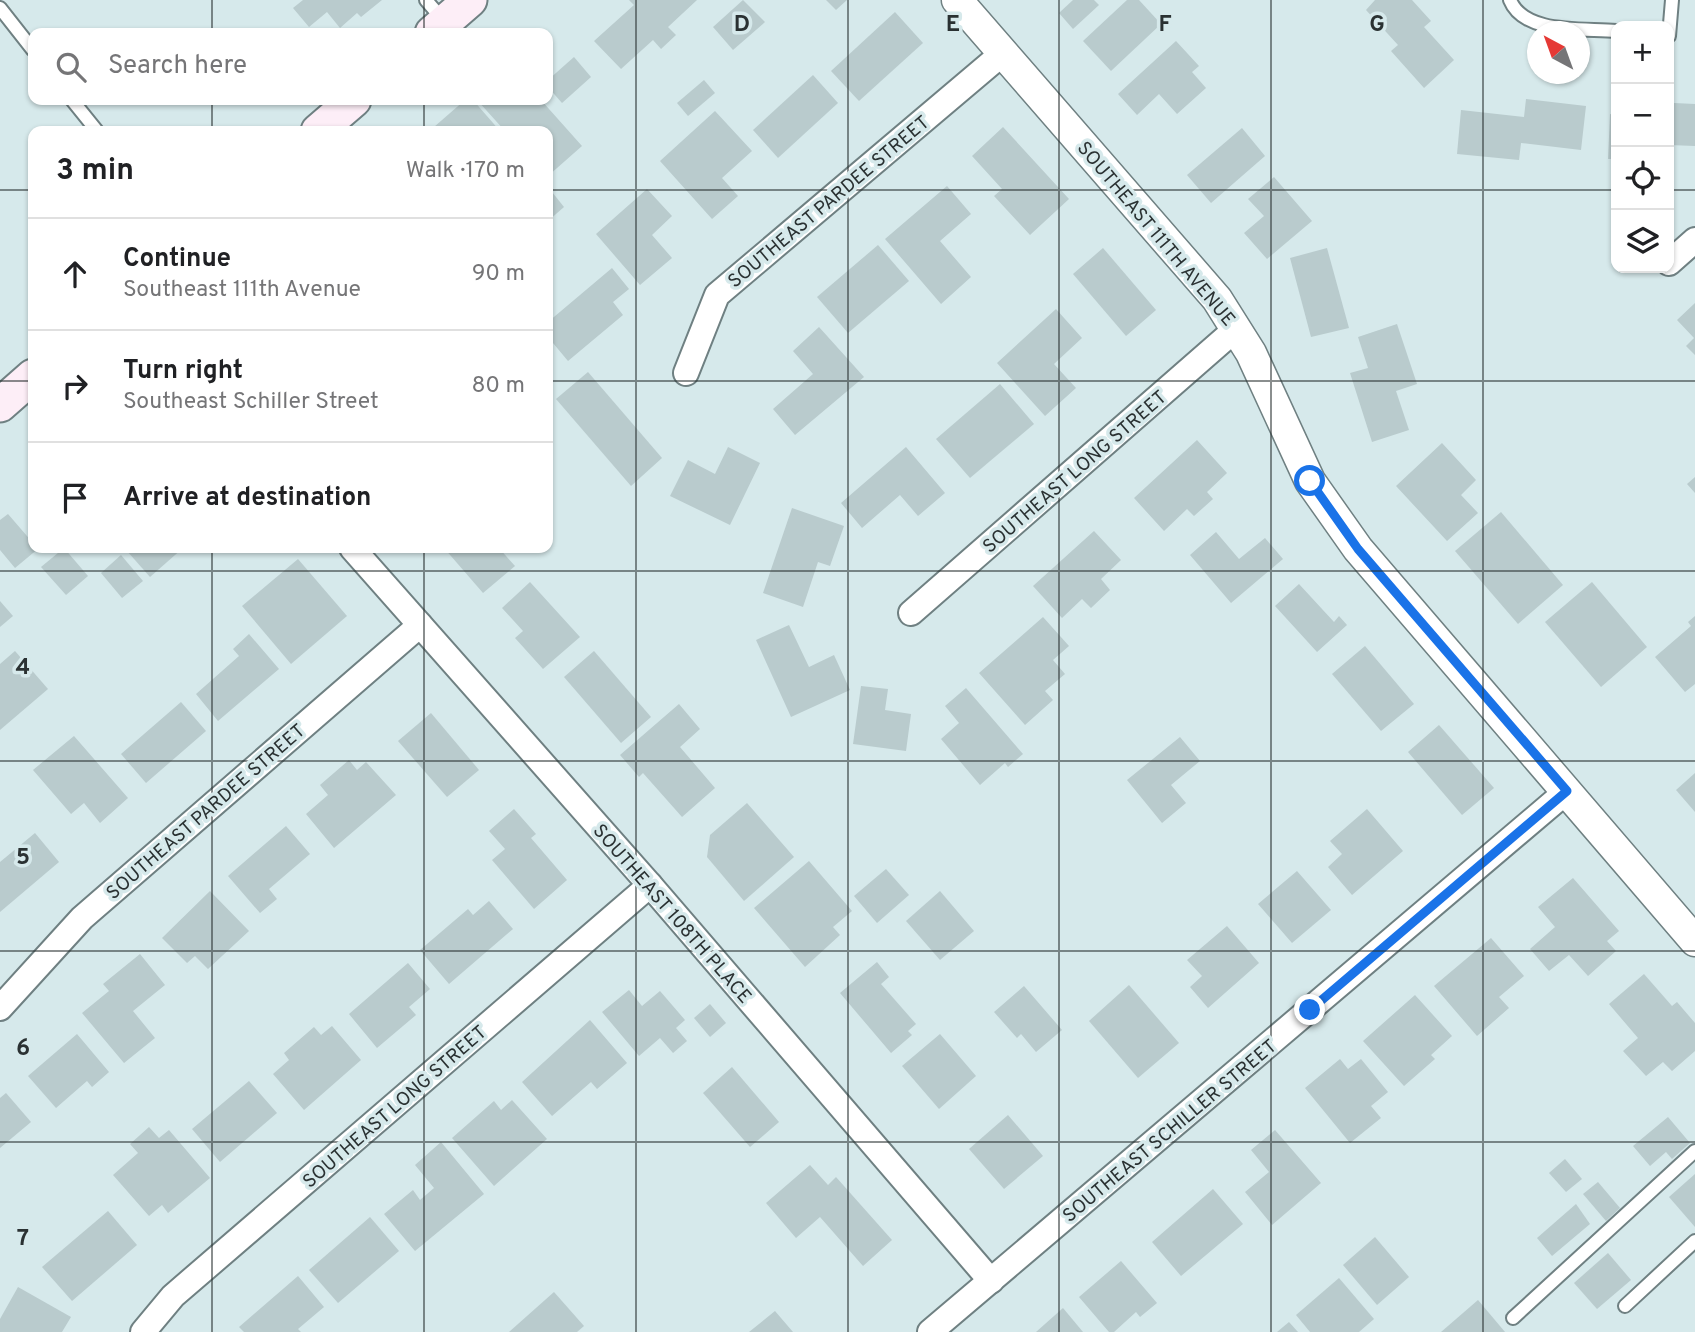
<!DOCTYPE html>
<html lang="en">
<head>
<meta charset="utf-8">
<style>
	:root { --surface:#fff; --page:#f2f2f2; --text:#202124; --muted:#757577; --line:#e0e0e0 }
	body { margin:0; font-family:Overpass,sans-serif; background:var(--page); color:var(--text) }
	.controls { position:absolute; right:21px; top:21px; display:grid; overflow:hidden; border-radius:14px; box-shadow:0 2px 5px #0004 }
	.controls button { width:63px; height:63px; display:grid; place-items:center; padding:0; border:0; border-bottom:2px solid var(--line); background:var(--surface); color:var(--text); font:35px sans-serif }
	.compass { position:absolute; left:1527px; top:21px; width:63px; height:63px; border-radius:50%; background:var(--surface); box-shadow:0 2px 5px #0004; rotate:319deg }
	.stop { position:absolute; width:21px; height:21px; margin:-16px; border:5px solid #1a73e8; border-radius:50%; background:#fff }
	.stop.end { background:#1a73e8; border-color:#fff; box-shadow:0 2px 7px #0008 }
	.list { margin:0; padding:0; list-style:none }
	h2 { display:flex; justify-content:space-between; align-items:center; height:91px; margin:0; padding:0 28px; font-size:30px }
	h2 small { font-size:23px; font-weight:400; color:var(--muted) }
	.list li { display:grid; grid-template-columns:46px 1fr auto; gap:21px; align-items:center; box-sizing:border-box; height:112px; padding:0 28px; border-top:2px solid var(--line) }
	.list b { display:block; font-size:26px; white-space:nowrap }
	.list p { margin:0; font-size:23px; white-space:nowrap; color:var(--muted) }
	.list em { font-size:23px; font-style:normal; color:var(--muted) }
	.icon { flex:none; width:38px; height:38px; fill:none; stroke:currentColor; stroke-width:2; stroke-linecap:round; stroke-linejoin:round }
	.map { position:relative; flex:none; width:1695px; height:1332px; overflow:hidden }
	.search { position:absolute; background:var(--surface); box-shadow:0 2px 5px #0004; left:28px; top:28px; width:525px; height:77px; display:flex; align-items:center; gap:18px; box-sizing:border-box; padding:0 24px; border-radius:14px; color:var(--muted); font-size:26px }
	.panel { position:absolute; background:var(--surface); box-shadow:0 2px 5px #0004; left:28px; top:126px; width:525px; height:427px; border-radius:14px }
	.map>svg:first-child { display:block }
	.building { fill:#b9cbcd }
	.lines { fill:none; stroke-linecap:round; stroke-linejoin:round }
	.service-casing { stroke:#6f8082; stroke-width:16 }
	.minor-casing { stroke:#6f8082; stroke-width:28 }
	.tertiary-casing { stroke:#6f8082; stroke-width:33 }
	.secondary-casing { stroke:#6f8082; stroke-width:37 }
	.service { stroke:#fff; stroke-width:12 }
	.minor { stroke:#fff; stroke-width:24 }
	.tertiary { stroke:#fff; stroke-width:30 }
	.secondary { stroke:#fdeef7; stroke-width:33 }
	.route { stroke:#1a73e8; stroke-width:9 }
	.grid { fill:none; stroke:#2a3132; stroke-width:2; stroke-opacity:0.55 }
	.labels { text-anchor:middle; stroke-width:7; stroke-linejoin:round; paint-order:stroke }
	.street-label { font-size:19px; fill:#2a3132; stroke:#d6e9eb }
	.grid-label { font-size:23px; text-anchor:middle; font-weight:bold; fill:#2a3132; stroke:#d6e9eb; stroke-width:7; stroke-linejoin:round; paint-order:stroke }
</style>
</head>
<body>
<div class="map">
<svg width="1695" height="1332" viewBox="0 0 1695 1332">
	<rect width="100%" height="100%" fill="#d6e9eb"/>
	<g class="building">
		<polygon points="303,0 382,0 361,17 357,13 340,28 327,12 309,27 293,8"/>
		<polygon points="629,0 697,0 668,27 676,35 661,49 653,40 621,69 594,41 634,5"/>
		<polygon points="743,0 765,22 733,50 713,27"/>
		<polygon points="826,0 847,0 836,10"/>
		<polygon points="1073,0 1094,0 1099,5 1073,29 1059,13"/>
		<polygon points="1127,0 1139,0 1161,24 1111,71 1083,41"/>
		<polygon points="1375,0 1412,0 1431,21 1424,27 1454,60 1424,88 1391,51 1398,45 1366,10"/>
		<polygon points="895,12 923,43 859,101 831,71"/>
		<polygon points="1176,41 1199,66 1192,72 1206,88 1177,114 1159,94 1137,115 1118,94"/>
		<polygon points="574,57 591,77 562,103 548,87 548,80"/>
		<polygon points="813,75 838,103 778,158 753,130"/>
		<polygon points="704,80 715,93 688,116 677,103"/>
		<polygon points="1526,99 1586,106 1581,150 1521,143 1519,160 1457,154 1461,110 1524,117"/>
		<polygon points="465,100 473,100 500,131 438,131 434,127"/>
		<polygon points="477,100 541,100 582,146 548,176 548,131 505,131"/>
		<polygon points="1674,103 1695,104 1695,146 1669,145 1669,117 1673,117"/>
		<polygon points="715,111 752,151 722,178 738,196 712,219 660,161"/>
		<polygon points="1610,114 1616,115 1616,159 1608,159"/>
		<polygon points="1003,127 1069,199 1030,235 994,196 1002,189 972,156"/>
		<polygon points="1242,128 1265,156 1211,203 1187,175"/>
		<polygon points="1274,177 1312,221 1267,259 1244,233 1264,216 1248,199"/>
		<polygon points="947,186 971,214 940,241 971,277 941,304 885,239"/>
		<polygon points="548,187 564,207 548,221"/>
		<polygon points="647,189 672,216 652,235 672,258 640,285 596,234"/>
		<polygon points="878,245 909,281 848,333 817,297"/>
		<polygon points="1103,248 1156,310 1126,336 1073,274"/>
		<polygon points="1327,248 1349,328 1311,337 1290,258"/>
		<polygon points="612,268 629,289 613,302 623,315 568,361 548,337 548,322"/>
		<polygon points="1695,303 1695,355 1686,346 1694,338 1677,320"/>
		<polygon points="1056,309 1082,338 1054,364 1076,388 1045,416 997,363"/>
		<polygon points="1397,324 1417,384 1396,391 1409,430 1372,442 1350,373 1368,368 1358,337"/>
		<polygon points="819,327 864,377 795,435 773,409 813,374 793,351"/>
		<polygon points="588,372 662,458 631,486 556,399"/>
		<polygon points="1000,384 1034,424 970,478 936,439"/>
		<polygon points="1197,440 1227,473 1207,492 1213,499 1194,516 1187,509 1164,531 1134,498"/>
		<polygon points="1442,443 1476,480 1461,495 1478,513 1447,541 1396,486"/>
		<polygon points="728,447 760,463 730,525 670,496 688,460 715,474"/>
		<polygon points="906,447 945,493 918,516 900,495 862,528 841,503"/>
		<polygon points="1695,477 1695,493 1687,484"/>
		<polygon points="792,508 844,526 830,566 818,562 803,607 763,593"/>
		<polygon points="1501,512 1563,585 1518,624 1455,551"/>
		<polygon points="8,514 33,543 33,548 39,548 15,568 0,550 0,520"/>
		<polygon points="1094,531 1121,560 1101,579 1110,590 1091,608 1082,599 1062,618 1033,586"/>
		<polygon points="1216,532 1239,559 1265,538 1283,559 1231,603 1190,555"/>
		<polygon points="64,548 88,576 66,595 41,567"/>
		<polygon points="131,548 183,548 150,577 127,551"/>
		<polygon points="444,548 499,548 515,566 483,593"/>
		<polygon points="121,555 143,581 122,598 101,573"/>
		<polygon points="298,559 347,616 291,664 242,606"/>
		<polygon points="530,582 580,637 543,669 515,638 523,631 502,608"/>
		<polygon points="1592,582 1647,647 1601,687 1545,622"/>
		<polygon points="1299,584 1334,622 1339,616 1347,625 1317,652 1275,606"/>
		<polygon points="0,601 13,616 0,627"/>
		<polygon points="1695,616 1695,684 1685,692 1655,657 1691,626 1688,622"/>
		<polygon points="1043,617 1069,646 1053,660 1065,674 1045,691 1053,700 1025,725 979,673"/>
		<polygon points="789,625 809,667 834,655 850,690 791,717 756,640"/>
		<polygon points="249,634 279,669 218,721 196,694 239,656 233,649"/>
		<polygon points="1365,646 1414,704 1381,731 1332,674"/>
		<polygon points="15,651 48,689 0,730 0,664"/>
		<polygon points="594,651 651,717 621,743 564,677"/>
		<polygon points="861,686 888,689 885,710 911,714 906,751 853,744"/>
		<polygon points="966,688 1023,754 1008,767 1005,763 980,785 941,739 959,723 945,706"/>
		<polygon points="181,702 206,731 146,783 121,754"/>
		<polygon points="679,704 700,729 680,747 715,788 682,817 643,773 639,777 620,755"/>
		<polygon points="431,713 479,770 447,797 398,741"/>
		<polygon points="1439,725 1494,788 1462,815 1408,752"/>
		<polygon points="74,736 128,798 100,823 84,803 71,814 33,770"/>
		<polygon points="1180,737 1200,761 1171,785 1186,803 1162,823 1127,780"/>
		<polygon points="349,760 357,770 366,762 396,795 334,848 306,814 328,795 320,785"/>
		<polygon points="1695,773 1695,812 1676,790"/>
		<polygon points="747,803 794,857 744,901 707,857 710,835"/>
		<polygon points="514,809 536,834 531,838 567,880 534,909 492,860 505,849 489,831"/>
		<polygon points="1367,809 1403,851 1352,895 1328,867 1342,854 1330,841"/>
		<polygon points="286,826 310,854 269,889 277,899 260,913 228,876"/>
		<polygon points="35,833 59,862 0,912 0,862"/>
		<polygon points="809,861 852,911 833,927 840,935 805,967 754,908"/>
		<polygon points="886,869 909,895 877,923 854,896"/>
		<polygon points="1297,871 1331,910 1292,943 1258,904"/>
		<polygon points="1573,878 1619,931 1607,941 1616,951 1588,976 1569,955 1549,971 1530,949 1555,927 1538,907"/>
		<polygon points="210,891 249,931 208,969 195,956 187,963 162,938"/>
		<polygon points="940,891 974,931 940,960 906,921"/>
		<polygon points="489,901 513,929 449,984 420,950 468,909 473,915"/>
		<polygon points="1227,926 1259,963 1208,1008 1190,987 1202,976 1187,960"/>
		<polygon points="1491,938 1524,976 1499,997 1509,1008 1477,1036 1434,986"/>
		<polygon points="140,954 165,985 133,1011 155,1038 124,1063 82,1013 109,991 103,984"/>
		<polygon points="877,962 889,977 881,984 916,1024 908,1031 912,1035 891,1053 840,993"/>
		<polygon points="408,963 430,989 409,1007 416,1015 377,1048 349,1014"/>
		<polygon points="1644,974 1672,1006 1677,1002 1695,1023 1695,1051 1672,1071 1663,1062 1646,1076 1623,1051 1638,1038 1609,1004"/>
		<polygon points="1129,985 1179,1043 1138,1078 1089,1021"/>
		<polygon points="1024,986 1062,1030 1036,1052 1021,1034 1017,1038 994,1012"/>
		<polygon points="629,990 642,1006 660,991 685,1020 676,1028 687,1041 673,1053 660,1038 639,1056 602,1012"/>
		<polygon points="1415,995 1452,1036 1431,1055 1435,1059 1404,1086 1363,1041"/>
		<polygon points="710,1004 726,1023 710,1037 694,1018"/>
		<polygon points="590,1020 627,1063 597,1089 591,1082 552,1116 522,1082"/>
		<polygon points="332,1026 361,1060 304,1110 273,1074 289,1060 284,1053 314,1027 321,1035"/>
		<polygon points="77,1034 109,1072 92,1087 87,1081 56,1108 28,1076"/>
		<polygon points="940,1034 976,1076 939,1109 902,1066"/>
		<polygon points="1340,1059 1348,1069 1361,1059 1388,1092 1371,1106 1381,1118 1350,1143 1305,1088"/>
		<polygon points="732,1067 779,1122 750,1147 703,1093"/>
		<polygon points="249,1081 277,1113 220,1162 192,1129"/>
		<polygon points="6,1093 31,1122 0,1148 0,1098"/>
		<polygon points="512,1100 547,1139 494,1186 452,1138 494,1101 501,1110"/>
		<polygon points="1008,1115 1043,1156 1004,1189 969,1149"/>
		<polygon points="1668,1117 1690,1143 1672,1159 1666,1152 1650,1166 1633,1146"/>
		<polygon points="149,1127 159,1138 169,1130 210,1178 168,1213 162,1205 149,1216 113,1175 138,1153 130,1144"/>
		<polygon points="1275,1130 1321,1183 1272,1225 1245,1192 1269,1172 1251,1150"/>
		<polygon points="441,1142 484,1194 415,1251 384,1214 413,1190 420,1200 434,1188 415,1165"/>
		<polygon points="1565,1159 1582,1179 1566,1192 1549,1173"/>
		<polygon points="810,1165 828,1185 836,1177 892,1240 863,1266 820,1217 796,1238 766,1203"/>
		<polygon points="1695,1174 1695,1227 1669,1197"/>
		<polygon points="1598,1182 1620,1208 1606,1221 1583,1194"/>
		<polygon points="1213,1189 1243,1224 1181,1276 1152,1242"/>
		<polygon points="1576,1204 1590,1224 1552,1256 1537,1238"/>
		<polygon points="108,1211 137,1245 72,1301 42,1267"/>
		<polygon points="370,1217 399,1251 338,1303 309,1270"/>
		<polygon points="1375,1237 1409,1277 1377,1305 1343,1265"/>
		<polygon points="1608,1253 1631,1280 1597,1309 1574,1283"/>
		<polygon points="1121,1261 1157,1303 1140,1317 1136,1312 1114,1332 1109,1332 1079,1297"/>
		<polygon points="298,1276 324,1307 298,1329 301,1332 244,1332 239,1327"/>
		<polygon points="1339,1278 1374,1319 1359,1332 1310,1332 1296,1315"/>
		<polygon points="18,1287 71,1317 62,1332 0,1332 0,1319"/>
		<polygon points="554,1292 584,1326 577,1332 509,1332"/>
		<polygon points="1478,1300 1505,1332 1441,1332"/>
		<polygon points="1063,1308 1083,1332 1036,1332"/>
		<polygon points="775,1311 793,1332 749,1332"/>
		<polygon points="1289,1322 1298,1332 1277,1332"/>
	</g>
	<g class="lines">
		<g class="service-casing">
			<g id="service">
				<polyline points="426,0 444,21"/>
				<path d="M1510 0C1524 35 1584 28 1616 31"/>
				<polyline points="0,8 33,50"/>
				<polyline points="1669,36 1672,0"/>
				<polyline points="72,100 97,131"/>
				<polyline points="1625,1306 1695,1241"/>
				<polyline points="1513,1318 1695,1151"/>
			</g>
		</g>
		<g class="minor-casing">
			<g id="minor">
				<polyline points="1669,263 1695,240"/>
				<polyline points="686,373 717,295 1003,53"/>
				<polyline points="352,548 650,885 991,1281"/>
				<polyline points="911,613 1237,328"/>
				<polyline points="0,1008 82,918 420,625"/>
				<polyline points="143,1332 173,1296 650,885"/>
				<polyline points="930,1332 1567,791"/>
			</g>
		</g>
		<g class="tertiary-casing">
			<polyline id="tertiary" points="957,0 1217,299 1251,353 1310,481 1358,549 1695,941"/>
		</g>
		<g class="secondary-casing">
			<g id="secondary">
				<polyline points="432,33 470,0"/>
				<polyline points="318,131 354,100"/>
				<polyline points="0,405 33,376"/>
			</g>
		</g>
		<use href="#service" class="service"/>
		<use href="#minor" class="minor"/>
		<use href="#tertiary" class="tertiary"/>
		<use href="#secondary" class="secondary"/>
	</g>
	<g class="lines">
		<polyline class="route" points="1310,481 1358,549 1567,791 1310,1010"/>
	</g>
	<path class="grid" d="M212 0V33M424 0V33M636 0V1332M848 0V1332M1059 0V1332M1271 0V1332M1483 0V1332M212 100V131M424 100V131M0 190H33M548 190H1616M1669 190H1695M0 381H33M548 381H1695M212 548V1332M424 548V1332M0 571H1695M0 761H1695M0 951H1695M0 1142H1695"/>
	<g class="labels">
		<g class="street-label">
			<text transform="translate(828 201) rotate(-40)" y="7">SOUTHEAST PARDEE STREET</text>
			<text transform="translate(1157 233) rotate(50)" y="7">SOUTHEAST 111TH AVENUE</text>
			<text transform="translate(1074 471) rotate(-41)" y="7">SOUTHEAST LONG STREET</text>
			<text transform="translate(205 811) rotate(-41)" y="7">SOUTHEAST PARDEE STREET</text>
			<text transform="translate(673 913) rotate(49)" y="7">SOUTHEAST 108TH PLACE</text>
			<text transform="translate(394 1106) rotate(-41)" y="7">SOUTHEAST LONG STREET</text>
			<text transform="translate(1169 1130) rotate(-40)" y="7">SOUTHEAST SCHILLER STREET</text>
		</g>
	</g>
	<g class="grid-label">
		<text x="742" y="31">D</text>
		<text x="953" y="31">E</text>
		<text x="1165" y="31">F</text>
		<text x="1377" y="31">G</text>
		<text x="23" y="674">4</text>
		<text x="23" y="864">5</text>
		<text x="23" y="1055">6</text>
		<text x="23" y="1245">7</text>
	</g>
</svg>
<div class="controls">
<button>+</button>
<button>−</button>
<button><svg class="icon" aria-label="locate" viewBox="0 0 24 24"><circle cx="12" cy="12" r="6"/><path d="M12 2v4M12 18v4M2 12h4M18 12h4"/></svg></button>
<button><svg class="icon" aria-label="layers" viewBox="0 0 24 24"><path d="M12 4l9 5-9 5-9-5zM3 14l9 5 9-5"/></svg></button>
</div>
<svg class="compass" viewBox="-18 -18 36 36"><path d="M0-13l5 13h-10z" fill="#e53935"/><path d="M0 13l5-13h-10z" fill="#757577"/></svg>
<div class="stop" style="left:1310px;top:481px"></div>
<div class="stop end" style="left:1310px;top:1010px"></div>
<div class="search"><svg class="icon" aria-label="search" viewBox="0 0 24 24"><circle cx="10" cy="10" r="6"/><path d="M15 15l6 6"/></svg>Search here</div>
<section class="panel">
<h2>3 min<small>Walk · 170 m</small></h2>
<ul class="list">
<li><svg class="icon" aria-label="ahead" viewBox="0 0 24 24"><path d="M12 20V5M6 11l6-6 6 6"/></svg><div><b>Continue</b><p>Southeast 111th Avenue</p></div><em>90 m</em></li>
<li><svg class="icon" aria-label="right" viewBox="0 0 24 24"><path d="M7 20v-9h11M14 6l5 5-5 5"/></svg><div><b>Turn right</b><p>Southeast Schiller Street</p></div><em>80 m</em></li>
<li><svg class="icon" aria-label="arrive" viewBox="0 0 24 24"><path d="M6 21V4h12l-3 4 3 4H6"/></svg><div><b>Arrive at destination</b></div></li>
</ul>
</section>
</div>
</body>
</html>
